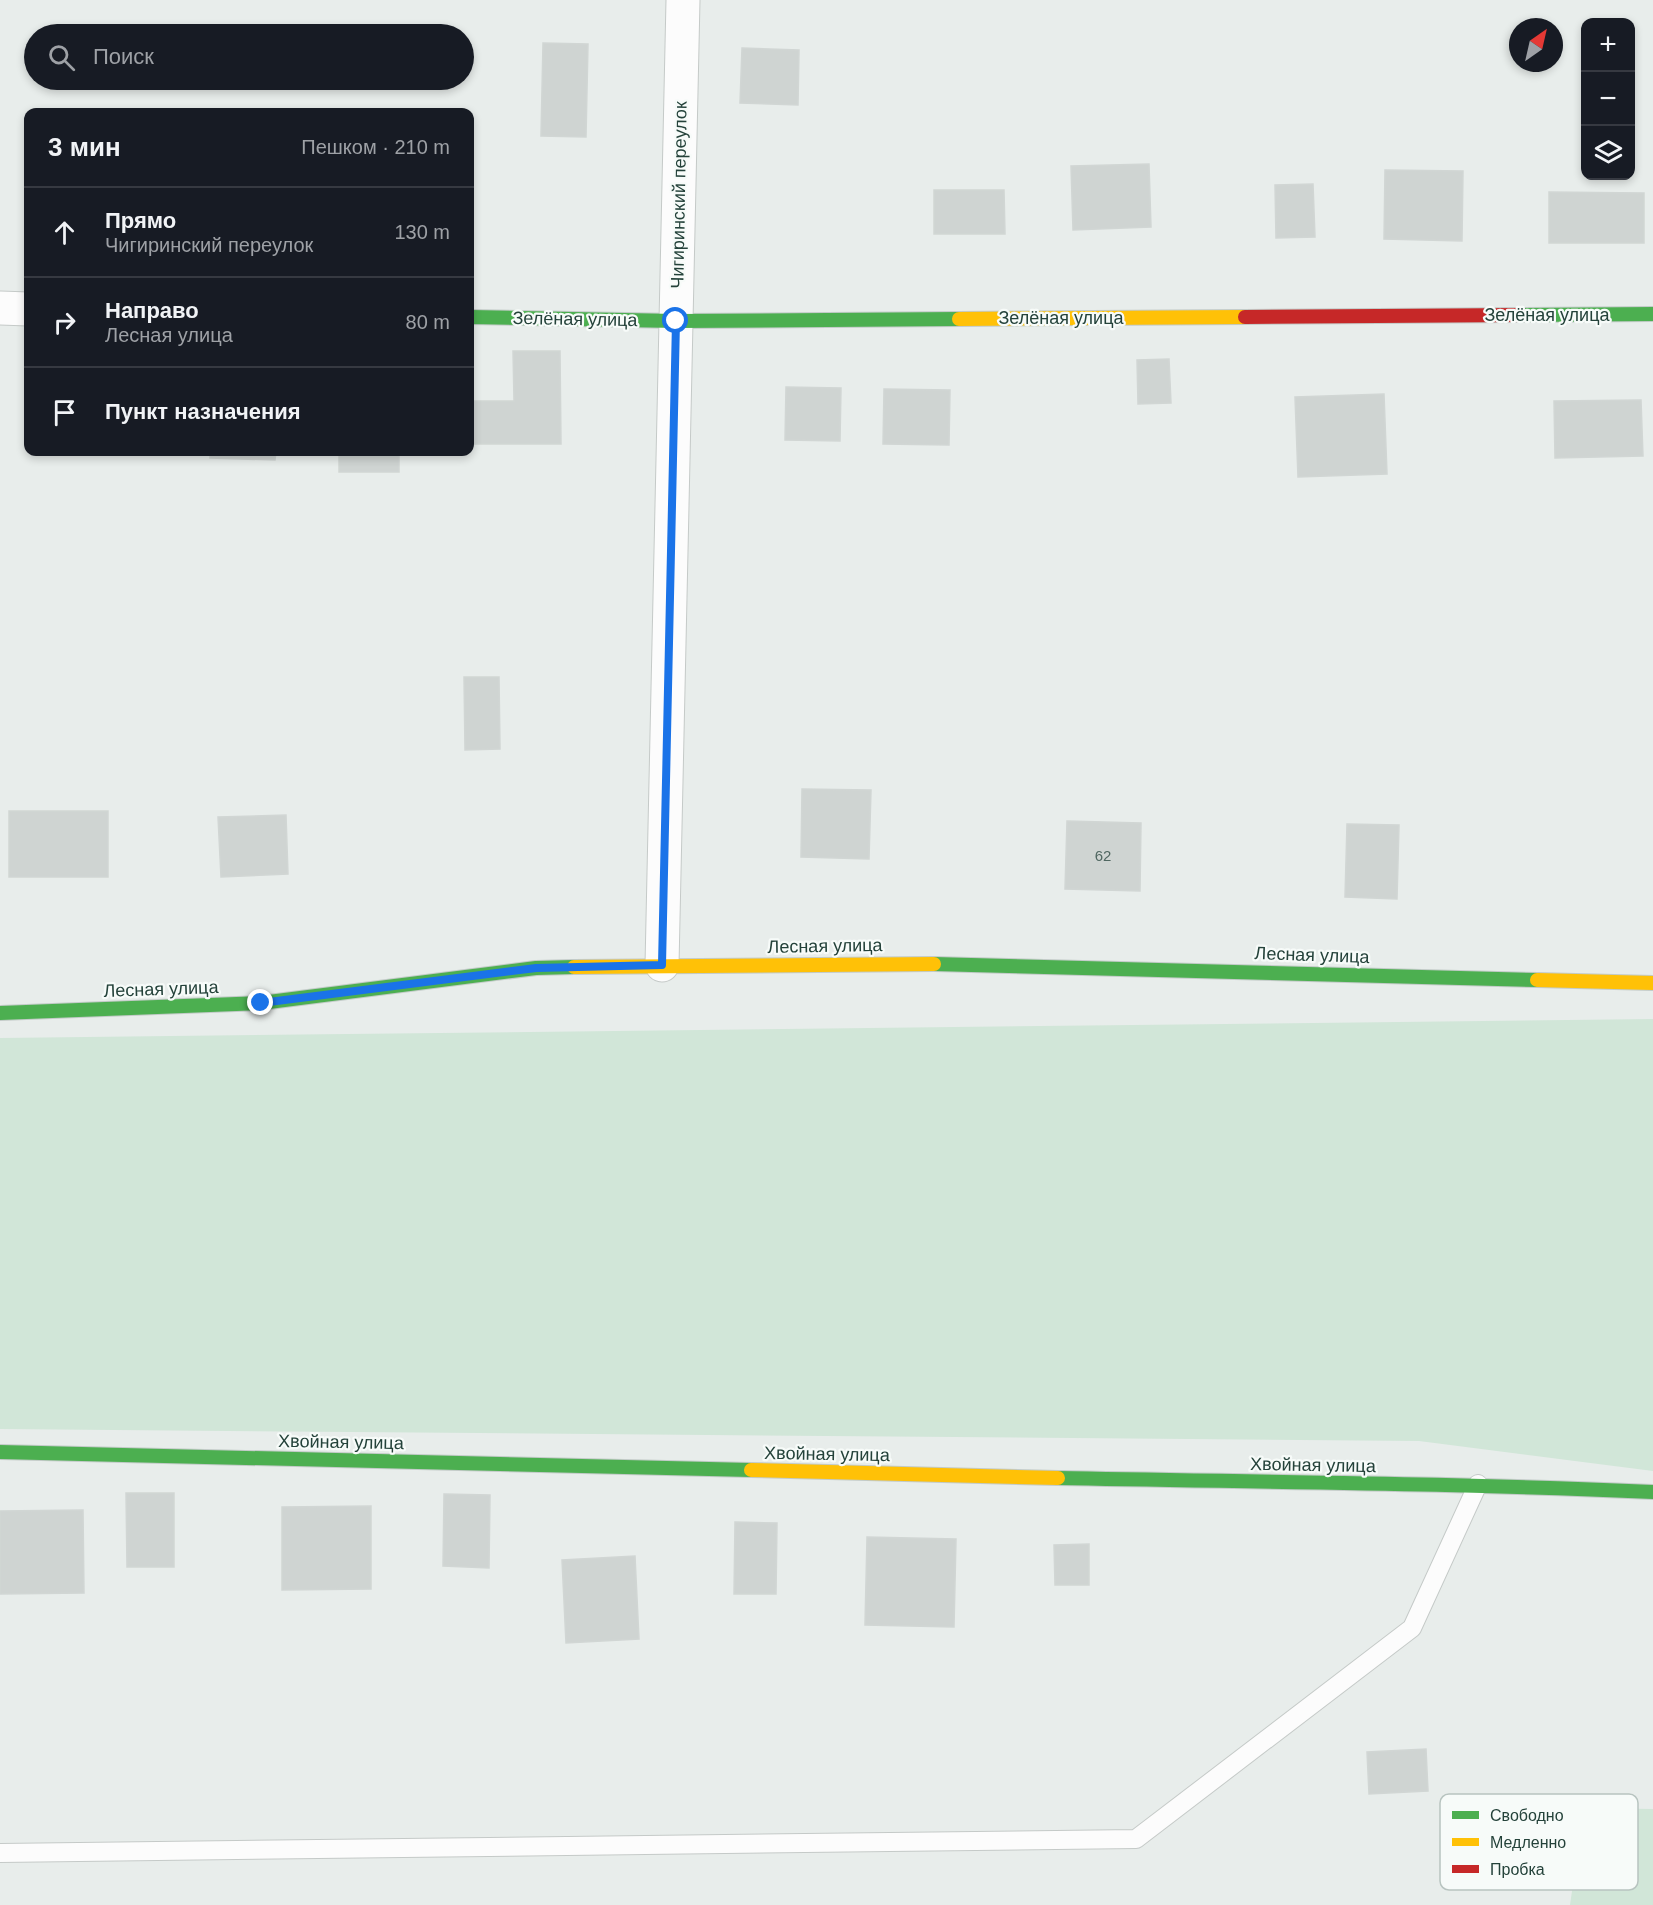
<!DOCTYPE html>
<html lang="ru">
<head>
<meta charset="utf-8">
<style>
	:root { --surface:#171b24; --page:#242831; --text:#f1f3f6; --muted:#9ea1a6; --line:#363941 }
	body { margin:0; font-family:Arial,sans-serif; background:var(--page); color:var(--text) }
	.controls { position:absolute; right:18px; top:18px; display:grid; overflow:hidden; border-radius:12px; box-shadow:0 3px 9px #0003 }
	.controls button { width:54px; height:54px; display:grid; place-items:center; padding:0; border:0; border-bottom:2px solid var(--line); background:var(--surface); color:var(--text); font:30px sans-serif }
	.compass { position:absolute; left:1509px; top:18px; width:54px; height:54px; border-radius:50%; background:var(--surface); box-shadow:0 3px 9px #0003; rotate:34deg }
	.stop { position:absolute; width:18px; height:18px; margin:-14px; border:4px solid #1a73e8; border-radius:50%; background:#fff }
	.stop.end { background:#1a73e8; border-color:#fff; box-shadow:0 2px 6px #0008 }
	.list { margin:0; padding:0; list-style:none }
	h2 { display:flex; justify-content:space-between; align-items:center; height:78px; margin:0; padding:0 24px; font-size:26px }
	h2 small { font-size:20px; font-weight:400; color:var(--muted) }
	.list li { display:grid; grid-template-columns:39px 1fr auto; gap:18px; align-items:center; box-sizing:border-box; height:90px; padding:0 24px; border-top:2px solid var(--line) }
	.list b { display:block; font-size:22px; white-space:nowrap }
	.list p { margin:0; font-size:20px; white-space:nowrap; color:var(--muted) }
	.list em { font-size:20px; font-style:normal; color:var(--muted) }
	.icon { flex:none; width:33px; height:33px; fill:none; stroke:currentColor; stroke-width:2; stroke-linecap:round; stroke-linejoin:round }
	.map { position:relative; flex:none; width:1653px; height:1905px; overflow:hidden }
	.search { position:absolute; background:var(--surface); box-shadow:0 3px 9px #0003; left:24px; top:24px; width:450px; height:66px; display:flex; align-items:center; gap:15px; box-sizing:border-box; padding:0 21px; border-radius:33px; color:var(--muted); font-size:22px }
	.panel { position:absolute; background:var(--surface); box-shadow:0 3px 9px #0003; left:24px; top:108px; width:450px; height:348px; border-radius:12px }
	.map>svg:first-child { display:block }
	.green { fill:#d1e6d8 }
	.building { fill:#cfd4d2; stroke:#d1d6d4; stroke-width:1.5 }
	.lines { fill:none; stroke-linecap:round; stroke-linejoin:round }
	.lane-casing { stroke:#c5cac8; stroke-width:20 }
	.street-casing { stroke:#c5cac8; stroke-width:35 }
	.fast-casing { stroke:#c3cbc8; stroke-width:16 }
	.slow-casing { stroke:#c3cbc8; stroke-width:16 }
	.jam-casing { stroke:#c3cbc8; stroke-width:16 }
	.lane { stroke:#fcfcfc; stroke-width:18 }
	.street { stroke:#fcfcfc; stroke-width:33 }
	.fast { stroke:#4caf50; stroke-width:14 }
	.slow { stroke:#ffc107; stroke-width:14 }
	.jam { stroke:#c62828; stroke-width:14 }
	.route { stroke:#1a73e8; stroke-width:8 }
	.labels { text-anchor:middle; stroke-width:4.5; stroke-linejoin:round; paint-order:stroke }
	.number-label { font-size:15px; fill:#506761 }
	.street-label { font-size:18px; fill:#24423a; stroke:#f7fbf9 }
	.key { fill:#f7fbf9; stroke:#b8c4c0; stroke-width:1.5 }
	.key-label { font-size:16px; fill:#24423a }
</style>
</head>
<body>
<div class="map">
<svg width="1653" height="1905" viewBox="0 0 1653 1905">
	<rect width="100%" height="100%" fill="#e8edeb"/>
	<g class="green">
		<polygon points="1653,1019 1653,1471 1419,1441 0,1429 0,1038"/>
		<polygon points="1584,1808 1653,1809 1653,1905 1570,1905"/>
	</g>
	<g class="building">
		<polygon points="543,43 588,44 586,137 541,136"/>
		<polygon points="742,48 799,50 798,105 740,103"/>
		<polygon points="1149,164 1151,227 1073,230 1071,166"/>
		<polygon points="1385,170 1463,171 1462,241 1384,239"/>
		<polygon points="1313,184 1315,237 1276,238 1275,185"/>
		<polygon points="934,190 1004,190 1005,234 934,234"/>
		<polygon points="1549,192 1644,193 1644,243 1549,243"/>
		<polygon points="513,351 560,351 561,444 471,444 470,401 514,401"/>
		<polygon points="1169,359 1171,403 1138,404 1137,360"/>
		<polygon points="786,387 841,388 840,441 785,440"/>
		<polygon points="884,389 950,390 949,445 883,444"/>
		<polygon points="1384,394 1387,474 1298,477 1295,397"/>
		<polygon points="1641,400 1643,456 1555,458 1554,401"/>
		<polygon points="210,452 276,452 275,460 210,458"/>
		<rect x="339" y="452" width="60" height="20"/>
		<polygon points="464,677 499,677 500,749 465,750"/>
		<polygon points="802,789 871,790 869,859 801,857"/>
		<rect x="9" y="811" width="99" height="66"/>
		<polygon points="286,815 288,874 221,877 218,817"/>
		<polygon points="1067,821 1141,823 1140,891 1065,889"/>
		<polygon points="1347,824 1399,825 1397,899 1345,897"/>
		<polygon points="126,1493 174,1493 174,1567 127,1567"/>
		<polygon points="444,1494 490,1495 489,1568 443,1566"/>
		<polygon points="371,1506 371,1589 282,1590 282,1507"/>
		<polygon points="83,1510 84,1593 0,1594 0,1511"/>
		<polygon points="735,1522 777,1523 776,1594 734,1594"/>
		<polygon points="867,1537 956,1539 954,1627 865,1625"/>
		<polygon points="1089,1544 1089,1585 1055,1585 1054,1545"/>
		<polygon points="635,1556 639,1639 566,1643 562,1560"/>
		<polygon points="1426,1749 1428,1791 1369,1794 1367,1752"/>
	</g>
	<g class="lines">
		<g class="lane-casing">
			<polyline id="lane" points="0,1853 1136,1839 1412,1628 1478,1484"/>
		</g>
		<g class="street-casing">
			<g id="street">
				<polyline points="0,308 28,309"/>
				<polyline points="662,965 683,0"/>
			</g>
		</g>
		<g class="fast-casing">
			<g id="fast">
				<polyline points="1521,315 1653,314"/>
				<polyline points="470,317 676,321 959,319"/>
				<polyline points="934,964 1537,980"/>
				<polyline points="0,1013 261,1003 536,968 574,967"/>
				<polyline points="0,1452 751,1470"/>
				<path d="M1058 1478C1257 1482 1455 1483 1653 1492"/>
			</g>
		</g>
		<g class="slow-casing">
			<g id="slow">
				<polyline points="959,319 1245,317"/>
				<polyline points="574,967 934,964"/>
				<polyline points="1537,980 1653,983"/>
				<polyline points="751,1470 1058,1478"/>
			</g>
		</g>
		<g class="jam-casing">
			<polyline id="jam" points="1245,317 1521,315"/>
		</g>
		<use href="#lane" class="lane"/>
		<use href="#street" class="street"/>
		<use href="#fast" class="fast"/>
		<use href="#slow" class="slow"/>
		<use href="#jam" class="jam"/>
	</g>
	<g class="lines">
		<polyline class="route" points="261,1003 536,968 662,965 676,321"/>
	</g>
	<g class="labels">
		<g class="number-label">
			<text x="1103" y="861">62</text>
		</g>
		<g class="street-label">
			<text transform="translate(679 195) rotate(-89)" y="6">Чигиринский переулок</text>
			<text x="1547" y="321">Зелёная улица</text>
			<text x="1061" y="324">Зелёная улица</text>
			<text transform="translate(575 319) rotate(1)" y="6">Зелёная улица</text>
			<text transform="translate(825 946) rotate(-1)" y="6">Лесная улица</text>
			<text transform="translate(1312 955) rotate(2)" y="6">Лесная улица</text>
			<text transform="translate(161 989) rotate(-2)" y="6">Лесная улица</text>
			<text transform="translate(341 1442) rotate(1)" y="6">Хвойная улица</text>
			<text transform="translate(827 1454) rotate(1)" y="6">Хвойная улица</text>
			<text transform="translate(1313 1465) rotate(1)" y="6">Хвойная улица</text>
		</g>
	</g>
	<rect x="1440" y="1794" width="198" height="96" rx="9" class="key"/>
	<rect x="1452" y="1811" width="27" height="8" fill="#4caf50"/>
	<rect x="1452" y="1838" width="27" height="8" fill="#ffc107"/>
	<rect x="1452" y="1865" width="27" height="8" fill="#c62828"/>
	<g class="key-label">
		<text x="1490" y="1821">Свободно</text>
		<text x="1490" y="1848">Медленно</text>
		<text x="1490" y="1875">Пробка</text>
	</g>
</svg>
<div class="controls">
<button>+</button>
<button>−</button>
<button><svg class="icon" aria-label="layers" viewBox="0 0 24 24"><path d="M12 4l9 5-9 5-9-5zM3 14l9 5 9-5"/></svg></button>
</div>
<svg class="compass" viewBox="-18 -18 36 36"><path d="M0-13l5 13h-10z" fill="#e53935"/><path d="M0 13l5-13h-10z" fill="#9ea1a6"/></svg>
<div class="stop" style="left:676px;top:321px"></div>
<div class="stop end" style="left:261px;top:1003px"></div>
<div class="search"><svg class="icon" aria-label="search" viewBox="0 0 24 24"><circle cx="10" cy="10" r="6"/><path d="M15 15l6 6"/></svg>Поиск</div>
<section class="panel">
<h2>3 мин<small>Пешком · 210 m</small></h2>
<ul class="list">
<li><svg class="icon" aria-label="ahead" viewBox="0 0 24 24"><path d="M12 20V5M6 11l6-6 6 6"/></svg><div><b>Прямо</b><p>Чигиринский переулок</p></div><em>130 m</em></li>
<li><svg class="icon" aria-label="right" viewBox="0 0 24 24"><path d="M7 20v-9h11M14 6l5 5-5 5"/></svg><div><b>Направо</b><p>Лесная улица</p></div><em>80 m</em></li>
<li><svg class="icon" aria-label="arrive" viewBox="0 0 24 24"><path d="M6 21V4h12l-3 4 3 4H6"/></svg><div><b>Пункт назначения</b></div></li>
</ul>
</section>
</div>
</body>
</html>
